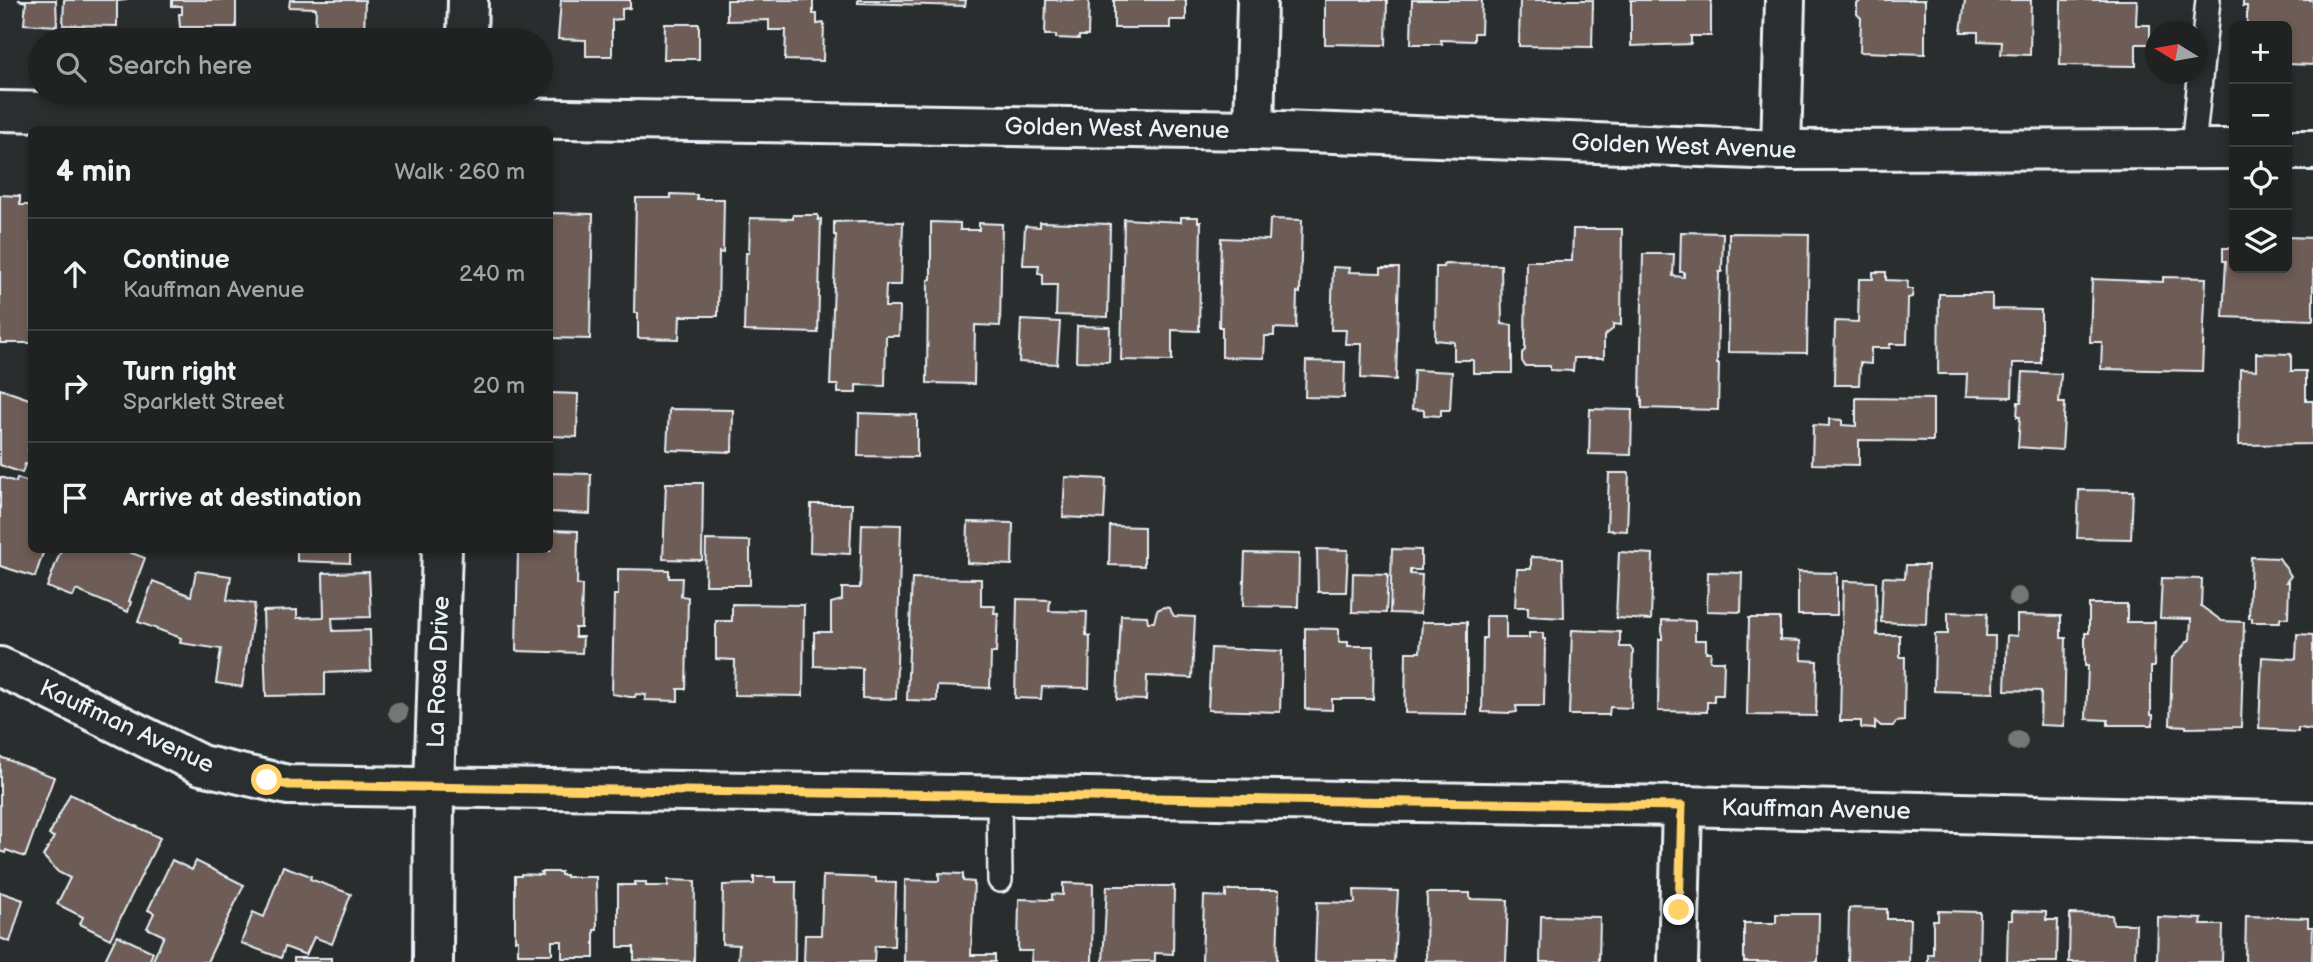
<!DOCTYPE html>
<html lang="en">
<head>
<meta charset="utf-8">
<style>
	:root { --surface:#202222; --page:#2d2f2f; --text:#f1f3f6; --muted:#a2a4a5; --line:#3d3f40 }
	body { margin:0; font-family:"Balsamiq Sans",sans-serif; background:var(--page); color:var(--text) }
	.controls { position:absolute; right:21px; top:21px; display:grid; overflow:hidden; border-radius:10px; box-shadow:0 4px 10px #0003 }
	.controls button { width:63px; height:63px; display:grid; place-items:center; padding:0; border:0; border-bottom:2px solid var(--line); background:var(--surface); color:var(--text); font:35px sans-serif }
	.compass { position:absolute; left:2145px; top:21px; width:63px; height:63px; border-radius:50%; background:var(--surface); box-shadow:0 4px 10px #0003; rotate:281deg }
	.stop { position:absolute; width:21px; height:21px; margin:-16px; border:5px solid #ffd166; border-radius:50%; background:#fff }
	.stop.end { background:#ffd166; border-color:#fff; box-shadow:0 2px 7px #0008 }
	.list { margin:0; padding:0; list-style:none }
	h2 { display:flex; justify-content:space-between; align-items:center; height:91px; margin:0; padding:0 28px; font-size:30px }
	h2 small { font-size:23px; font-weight:400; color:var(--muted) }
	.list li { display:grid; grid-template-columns:46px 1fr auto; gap:21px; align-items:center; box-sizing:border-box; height:112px; padding:0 28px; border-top:2px solid var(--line) }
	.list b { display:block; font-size:26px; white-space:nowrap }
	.list p { margin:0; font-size:23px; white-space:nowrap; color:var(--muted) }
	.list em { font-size:23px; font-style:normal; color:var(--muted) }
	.icon { flex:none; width:38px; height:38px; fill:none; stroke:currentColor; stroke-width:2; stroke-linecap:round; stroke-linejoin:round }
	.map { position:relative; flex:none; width:2313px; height:962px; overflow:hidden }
	.search { position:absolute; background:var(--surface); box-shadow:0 4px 10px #0003; left:28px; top:28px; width:525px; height:77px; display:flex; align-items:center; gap:18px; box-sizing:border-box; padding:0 24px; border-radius:38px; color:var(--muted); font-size:26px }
	.panel { position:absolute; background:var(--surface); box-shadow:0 4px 10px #0003; left:28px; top:126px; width:525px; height:427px; border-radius:10px }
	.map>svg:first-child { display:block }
	.building { fill:#6e5d56; stroke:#e8f1f8; stroke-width:2 }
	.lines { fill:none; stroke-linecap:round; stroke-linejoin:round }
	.service-casing { stroke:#e8f1f8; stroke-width:28 }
	.minor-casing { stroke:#e8f1f8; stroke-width:44 }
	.tertiary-casing { stroke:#e8f1f8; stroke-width:44 }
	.service { stroke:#2a2d2e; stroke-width:23 }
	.minor { stroke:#2a2d2e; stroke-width:38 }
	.tertiary { stroke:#2a2d2e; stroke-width:38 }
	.tree { fill:#717874 }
	.route { stroke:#ffd166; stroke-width:9 }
	.labels { text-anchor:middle; stroke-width:6; stroke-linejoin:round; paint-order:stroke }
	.street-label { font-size:24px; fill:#e8f1f8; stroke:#2a2d2e }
</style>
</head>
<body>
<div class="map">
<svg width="2313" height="962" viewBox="0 0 2313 962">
	<rect width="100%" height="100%" fill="#2a2d2e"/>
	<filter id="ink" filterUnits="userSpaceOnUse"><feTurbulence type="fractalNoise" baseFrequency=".0143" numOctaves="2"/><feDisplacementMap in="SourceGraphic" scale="14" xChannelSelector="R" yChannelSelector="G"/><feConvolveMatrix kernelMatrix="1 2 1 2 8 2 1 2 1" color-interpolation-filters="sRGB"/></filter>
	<g filter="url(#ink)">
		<g class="building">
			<polygon points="18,0 56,0 57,26 24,24 26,2"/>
			<polygon points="64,0 127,0 117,1 117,26 63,25"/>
			<polygon points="172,0 236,0 236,27 180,27 179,14 182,14 182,6 172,6"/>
			<polygon points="290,0 365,0 364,36 315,35 316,8 289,7"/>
			<polygon points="561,0 630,0 630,8 622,9 622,19 612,20 612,56 586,56 586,40 558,39"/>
			<polygon points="727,0 813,0 813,14 817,14 817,24 824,23 823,61 785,60 786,30 769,30 769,20 727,21"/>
			<polygon points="858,0 966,0 965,6 858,3"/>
			<polygon points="1046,0 1089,0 1088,36 1079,36 1079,39 1056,38 1056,35 1045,35"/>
			<polygon points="1114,0 1186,0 1186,20 1170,20 1170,28 1114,28"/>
			<polygon points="1325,0 1387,0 1386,45 1325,44"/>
			<polygon points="1412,0 1482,0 1481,33 1474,33 1474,41 1441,40 1442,44 1411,44"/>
			<polygon points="1520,0 1593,0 1592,47 1519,46"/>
			<polygon points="1631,0 1711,0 1711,36 1691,36 1691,44 1631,46"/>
			<polygon points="1925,0 1925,54 1860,52 1861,18 1857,14 1857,4 1861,0"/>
			<polygon points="1965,0 2031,0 2030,55 2001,54 2002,42 1978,41 1978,32 1961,32"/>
			<polygon points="2061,0 2137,0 2136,25 2150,25 2150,44 2136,44 2136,66 2060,65"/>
			<polygon points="2243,0 2313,0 2313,65 2287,64 2287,26 2247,26 2247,6 2243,6"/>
			<polygon points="665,24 699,24 699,59 664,59"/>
			<polygon points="671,194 697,195 697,199 724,199 723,253 719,252 718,316 680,316 679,339 638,338 638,313 634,313 636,198 671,198"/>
			<polygon points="0,195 20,196 20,205 32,205 32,343 0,343"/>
			<polygon points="550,213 593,214 590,339 550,338"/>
			<polygon points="793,215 818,215 818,220 821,219 818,333 744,331 746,253 749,253 750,218 793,219"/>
			<polygon points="1181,217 1198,217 1198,222 1201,222 1199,331 1172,330 1172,361 1121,360 1124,219 1181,222"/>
			<polygon points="1270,219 1302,220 1300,293 1297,292 1296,329 1274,328 1274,336 1265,336 1264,358 1222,357 1222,327 1219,327 1221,238 1269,240"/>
			<polygon points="862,221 903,222 901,285 886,285 885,307 900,307 899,336 886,336 885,386 856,385 856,393 838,393 838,385 830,385 836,235 834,235 834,222"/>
			<polygon points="931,222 960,223 960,230 979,230 979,223 1002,224 1000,326 975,325 974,384 927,383 928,280 931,279"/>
			<polygon points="1040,222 1110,224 1108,317 1056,315 1057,285 1043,285 1043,274 1038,273 1039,265 1023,265 1025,226 1040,227"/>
			<polygon points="1573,229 1622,229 1621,325 1613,324 1613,329 1604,336 1604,358 1574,358 1573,371 1550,370 1550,366 1525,366 1522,361 1522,353 1525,350 1526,261 1572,261"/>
			<polygon points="1681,232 1723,233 1722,272 1719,272 1717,364 1719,364 1718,410 1642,408 1642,397 1640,396 1643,254 1674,254 1673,276 1684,277 1684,272 1680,272"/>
			<polygon points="1729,233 1809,234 1807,353 1728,352"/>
			<polygon points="2287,237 2313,238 2313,320 2223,317 2226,261 2223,261 2223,248 2234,248 2234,268 2287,268"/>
			<polygon points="1443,264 1501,265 1502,324 1512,325 1512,373 1473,373 1473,360 1454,360 1454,342 1435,340 1436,267 1444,267"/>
			<polygon points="1333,267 1350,268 1349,272 1381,273 1381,268 1399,268 1396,380 1361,378 1362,344 1345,344 1346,330 1331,330"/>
			<polygon points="1873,272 1886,272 1886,280 1908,281 1907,289 1913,289 1912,297 1908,298 1907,344 1890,344 1890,348 1871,348 1871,364 1860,363 1859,385 1834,385 1835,321 1858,322 1859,279 1873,279"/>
			<polygon points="2163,277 2206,278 2202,371 2101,369 2102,342 2090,342 2092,279 2163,282"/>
			<polygon points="1939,294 1992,294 1992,309 2041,310 2041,363 2013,363 2012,397 1966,396 1967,374 1938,374"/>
			<polygon points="1021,320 1060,322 1057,364 1019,362"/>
			<polygon points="1077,326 1110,327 1109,362 1076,361"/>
			<polygon points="2256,353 2291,354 2291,371 2306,371 2306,401 2313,401 2313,444 2239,445 2240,369 2256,370"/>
			<polygon points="1306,361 1345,362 1344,398 1305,397"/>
			<polygon points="1414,370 1452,372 1450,410 1441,410 1441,416 1424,415 1424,410 1412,409"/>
			<polygon points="2023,372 2061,374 2059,403 2065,403 2062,450 2018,447 2020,417 2017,417 2018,402 2021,402"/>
			<polygon points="0,389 32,400 32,440 28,451 32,452 32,466 25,464 22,473 0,465"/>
			<polygon points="550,393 578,394 577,437 550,436"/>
			<polygon points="1856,398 1933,399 1933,441 1859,440 1859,465 1812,464 1813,425 1829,426 1829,419 1842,420 1842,425 1856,426"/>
			<polygon points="669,409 733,410 732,452 667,450"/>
			<polygon points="1590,409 1632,410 1631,455 1589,454"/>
			<polygon points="859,413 917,415 917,457 858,456"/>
			<polygon points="550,473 591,474 590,514 550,512"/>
			<polygon points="1609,473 1629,473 1627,531 1607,530"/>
			<polygon points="0,477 16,482 17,478 29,482 28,486 32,487 32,550 44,550 35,577 0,566"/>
			<polygon points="1065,477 1106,479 1104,519 1063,517"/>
			<polygon points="666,483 703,483 702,560 663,559"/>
			<polygon points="2079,490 2133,491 2131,539 2077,538"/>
			<polygon points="811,504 852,504 850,554 810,552"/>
			<polygon points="968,522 1013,523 1012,565 967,563"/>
			<polygon points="862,524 901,525 896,699 862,698 862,668 814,666 814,632 831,632 831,603 842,600 842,588 860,588"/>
			<polygon points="1110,526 1144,527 1144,566 1109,565"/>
			<polygon points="550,530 578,531 577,585 582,585 581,628 575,628 575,637 583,637 582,653 516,651 518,550 550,550"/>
			<polygon points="706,540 750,541 750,585 705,585"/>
			<polygon points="1317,549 1348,550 1346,592 1318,592"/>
			<polygon points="1392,549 1421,550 1421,570 1410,570 1410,574 1422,575 1420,614 1390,613"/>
			<polygon points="61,550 124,550 145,558 129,601 131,602 128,612 76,590 73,597 47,587"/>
			<polygon points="297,550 350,550 350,563 297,561"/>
			<polygon points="1619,552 1653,554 1651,620 1616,618"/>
			<polygon points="1245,553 1299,554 1298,607 1243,606"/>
			<polygon points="1531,557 1563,558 1564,618 1528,616 1528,607 1515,607 1517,569 1531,569"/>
			<polygon points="2251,557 2279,558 2291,576 2286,582 2289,582 2288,618 2280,618 2280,622 2252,622 2252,618 2249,618"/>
			<polygon points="1906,565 1928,565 1926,624 1881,622 1883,577 1905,578"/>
			<polygon points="618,569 669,570 669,578 682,578 681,596 688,597 686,689 678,689 678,701 645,700 646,695 636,694 635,697 630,697 612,694 614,595 618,595"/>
			<polygon points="196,571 231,576 227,600 255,604 242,687 216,683 221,649 180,643 181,638 138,622 153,581 191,596"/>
			<polygon points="369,572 371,617 332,618 333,631 370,630 371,671 325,673 325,695 266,696 263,611 297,610 297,618 324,617 323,573"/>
			<polygon points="1708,572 1742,573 1741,612 1707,611"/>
			<polygon points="1798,572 1837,573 1837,615 1798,615"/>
			<polygon points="1353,573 1388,574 1386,613 1352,612"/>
			<polygon points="912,578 981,579 981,606 995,606 994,613 998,613 996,653 991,653 990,688 937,686 937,701 907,700"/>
			<polygon points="2162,578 2202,579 2201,606 2222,621 2244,622 2241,727 2186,728 2186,726 2170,725 2172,658 2190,639 2191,619 2160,618"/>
			<polygon points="1843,581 1876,582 1877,635 1900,635 1900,657 1905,657 1904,721 1896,722 1893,726 1881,726 1875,721 1875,729 1861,728 1861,721 1840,721"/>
			<polygon points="1017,599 1050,600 1049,611 1087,612 1086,635 1090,636 1089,688 1042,687 1041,699 1015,698"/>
			<polygon points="732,604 804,605 803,696 734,695 735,660 716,659 716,621 732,621"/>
			<polygon points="2089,604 2127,604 2127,622 2155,622 2154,667 2151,667 2151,715 2153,715 2153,725 2108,725 2108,720 2086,719 2088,666 2085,666 2085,633 2089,633"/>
			<polygon points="1164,607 1169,608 1174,616 1195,617 1192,678 1147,676 1146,700 1117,699 1121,615 1147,616 1148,622 1154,622 1157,610"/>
			<polygon points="1948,612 1987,613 1986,636 1995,636 1994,693 1934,691 1935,634 1948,634"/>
			<polygon points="2017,615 2061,616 2061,638 2066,638 2064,726 2040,725 2041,691 2005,690 2007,635 2017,636"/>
			<polygon points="1486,616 1506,616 1506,638 1529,638 1529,633 1543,633 1543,639 1545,639 1544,706 1516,706 1517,712 1510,713 1482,712 1483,638 1486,638"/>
			<polygon points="1749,618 1780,618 1780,640 1800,641 1801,660 1817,661 1816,716 1747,715"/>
			<polygon points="1662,620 1695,621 1695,640 1706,640 1706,652 1711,652 1710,661 1724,661 1723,695 1714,695 1714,702 1707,702 1707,712 1658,711 1659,639 1662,639"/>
			<polygon points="1422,622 1467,622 1467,714 1405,713 1406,652 1420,652"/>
			<polygon points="1305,628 1339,629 1339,642 1348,642 1348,646 1374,646 1373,699 1332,699 1332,710 1305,709"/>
			<polygon points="1572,630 1620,632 1620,647 1630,647 1633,651 1631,708 1610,707 1609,715 1569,715"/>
			<polygon points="2297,634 2313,635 2313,730 2300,728 2298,728 2298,732 2278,731 2277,729 2259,728 2262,657 2296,659"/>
			<polygon points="1211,648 1282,651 1280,712 1208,710"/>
			<polygon points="0,757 54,777 25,857 6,850 5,853 0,851"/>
			<polygon points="70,794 160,838 110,939 80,924 83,917 57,904 70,878 58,872 43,856 54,837 49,835"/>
			<polygon points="172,860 192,870 196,861 244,885 207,962 152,962 164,936 147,928 154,913 148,910"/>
			<polygon points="283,866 311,876 310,879 351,894 332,944 314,937 306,955 285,947 281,958 241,943 253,912 264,917"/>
			<polygon points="541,872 561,872 561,875 566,875 566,877 596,877 597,930 594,930 594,958 562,958 562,941 552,941 552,954 518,954 518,940 515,940 515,876 521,876 521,874 542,875"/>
			<polygon points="939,873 963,874 963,881 974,882 971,955 995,955 995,962 904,962 905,880 939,881"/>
			<polygon points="823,876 876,878 876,882 896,883 894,946 875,946 874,962 804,962 805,935 821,935"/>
			<polygon points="754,877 775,877 775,882 796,882 795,962 738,962 739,945 722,944 723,885 754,884"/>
			<polygon points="668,880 695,881 694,962 634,960 634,947 618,947 618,885 635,885 635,882 646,882 646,886 668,886"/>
			<polygon points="1063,883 1093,884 1092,962 1031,962 1032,951 1018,951 1019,899 1052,900 1052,894 1063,895"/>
			<polygon points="1107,886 1174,886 1173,954 1155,953 1155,961 1103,962"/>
			<polygon points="1226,890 1279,890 1277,962 1202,962 1204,896 1226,897"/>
			<polygon points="1354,890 1398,891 1394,962 1315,962 1317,902 1355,903"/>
			<polygon points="0,892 23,900 10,942 0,938"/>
			<polygon points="1427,893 1470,893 1470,899 1508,900 1506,962 1426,961"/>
			<polygon points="1849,908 1887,909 1887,919 1910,919 1909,962 1848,962"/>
			<polygon points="1938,911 1980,912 1979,962 1928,962 1928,954 1933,954 1933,920 1938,920"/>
			<polygon points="2012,911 2046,912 2046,920 2058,920 2057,962 2007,962 2008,920 2012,920"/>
			<polygon points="1776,914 1819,914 1818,962 1744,962 1744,923 1776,923"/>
			<polygon points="2070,914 2112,915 2113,924 2136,924 2135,962 2069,962"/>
			<polygon points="1541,916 1600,917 1599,962 1540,962"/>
			<polygon points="2246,916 2308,918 2308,927 2313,927 2312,962 2245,962"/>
			<polygon points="2158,917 2202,919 2201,925 2223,925 2222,962 2157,962"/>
			<polygon points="117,935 153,952 149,962 104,962"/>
			<rect x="294" y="958" width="37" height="4"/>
		</g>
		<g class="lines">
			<g class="service-casing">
				<g id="service">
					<polyline points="2193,148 2208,0"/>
					<polyline points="999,797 1000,880"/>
				</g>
			</g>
			<g class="minor-casing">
				<g id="minor">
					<polyline points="0,111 405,119 504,118 1254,130 1781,150 2234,149"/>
					<polyline points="1254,130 1257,0"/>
					<polyline points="1781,150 1785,0"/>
					<polyline points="2287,150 2313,150"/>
					<polyline points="0,667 40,685 201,765 288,785 1682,806 2313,822"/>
					<polyline points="1678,962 1682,806"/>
				</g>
			</g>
			<g class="tertiary-casing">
				<g id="tertiary">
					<polyline points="467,40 468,0"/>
					<polyline points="458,130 463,93"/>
					<polyline points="433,962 434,787 442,550"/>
				</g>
			</g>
			<use href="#service" class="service"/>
			<use href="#minor" class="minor"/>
			<use href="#tertiary" class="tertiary"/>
		</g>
		<g class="tree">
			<circle cx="2018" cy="597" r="10"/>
			<circle cx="398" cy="712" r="10"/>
			<circle cx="2018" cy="741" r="10"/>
		</g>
	</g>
	<g class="lines" filter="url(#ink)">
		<polyline class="route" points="267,780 289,785 1682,806 1679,910"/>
	</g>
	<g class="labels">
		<g class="street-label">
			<text transform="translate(1117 128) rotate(1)" y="8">Golden West Avenue</text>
			<text transform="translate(1684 146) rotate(2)" y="8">Golden West Avenue</text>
			<text transform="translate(438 672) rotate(-88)" y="8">La Rosa Drive</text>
			<text transform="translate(127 726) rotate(25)" y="8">Kauffman Avenue</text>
			<text transform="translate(1816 809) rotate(1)" y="8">Kauffman Avenue</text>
		</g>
	</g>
</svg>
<div class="controls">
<button>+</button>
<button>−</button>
<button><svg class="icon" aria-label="locate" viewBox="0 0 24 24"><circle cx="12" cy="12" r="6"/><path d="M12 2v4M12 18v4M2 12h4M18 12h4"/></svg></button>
<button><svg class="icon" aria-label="layers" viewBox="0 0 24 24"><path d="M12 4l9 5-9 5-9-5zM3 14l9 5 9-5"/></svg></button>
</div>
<svg class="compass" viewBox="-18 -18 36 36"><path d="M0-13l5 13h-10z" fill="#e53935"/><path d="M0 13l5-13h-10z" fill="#a2a4a5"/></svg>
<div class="stop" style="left:267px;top:780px"></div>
<div class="stop end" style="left:1679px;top:910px"></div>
<div class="search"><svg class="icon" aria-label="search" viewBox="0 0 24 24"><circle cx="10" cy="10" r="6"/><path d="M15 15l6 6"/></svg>Search here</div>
<section class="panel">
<h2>4 min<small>Walk · 260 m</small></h2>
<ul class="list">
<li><svg class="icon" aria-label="ahead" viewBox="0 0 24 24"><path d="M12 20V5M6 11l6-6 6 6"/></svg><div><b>Continue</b><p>Kauffman Avenue</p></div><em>240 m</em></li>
<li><svg class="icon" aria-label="right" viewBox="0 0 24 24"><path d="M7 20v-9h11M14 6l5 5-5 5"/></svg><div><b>Turn right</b><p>Sparklett Street</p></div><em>20 m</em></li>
<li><svg class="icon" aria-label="arrive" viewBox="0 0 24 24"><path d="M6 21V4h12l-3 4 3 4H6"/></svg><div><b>Arrive at destination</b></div></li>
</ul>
</section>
</div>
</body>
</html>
